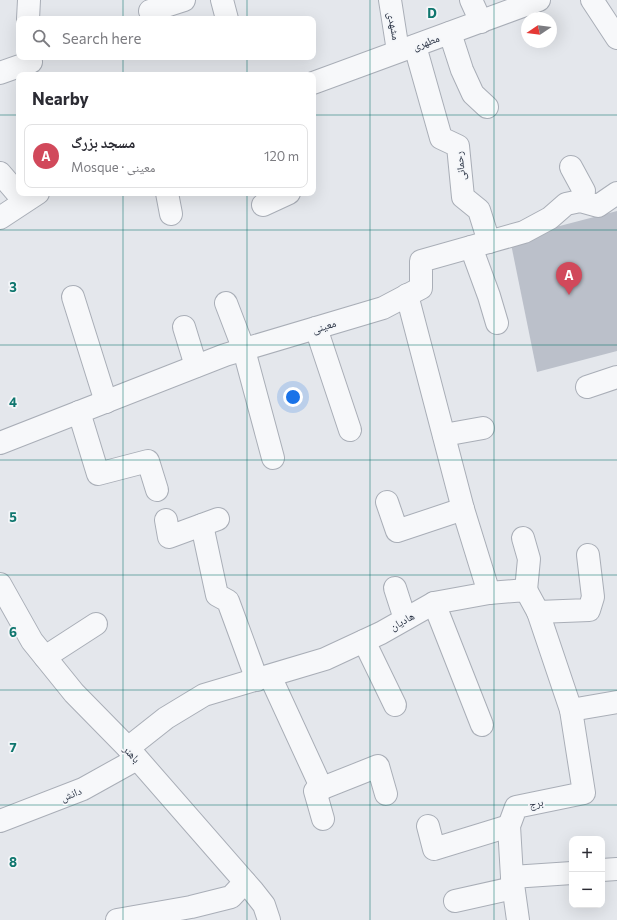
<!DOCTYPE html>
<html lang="en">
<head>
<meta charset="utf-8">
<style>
	:root { --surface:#fff; --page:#f2f2f3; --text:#2b2b33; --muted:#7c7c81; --line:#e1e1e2; --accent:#d1495b }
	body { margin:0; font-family:Commissioner,"Noto Naskh Arabic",sans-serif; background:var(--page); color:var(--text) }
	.controls { position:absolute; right:12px; bottom:12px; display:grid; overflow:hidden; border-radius:8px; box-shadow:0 4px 16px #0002 }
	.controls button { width:36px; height:36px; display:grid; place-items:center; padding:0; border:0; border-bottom:1px solid var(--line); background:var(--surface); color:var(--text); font:20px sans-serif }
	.compass { position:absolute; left:521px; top:12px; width:36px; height:36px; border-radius:50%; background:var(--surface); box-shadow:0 4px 16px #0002; rotate:257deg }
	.you { position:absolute; left:293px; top:397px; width:14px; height:14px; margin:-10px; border:3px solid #fff; border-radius:50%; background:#1a73e8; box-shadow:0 0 0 6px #1a73e833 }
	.badge { display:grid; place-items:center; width:26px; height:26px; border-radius:50%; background:var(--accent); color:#fff; font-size:13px; font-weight:700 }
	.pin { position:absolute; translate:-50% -33px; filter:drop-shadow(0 1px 2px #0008) }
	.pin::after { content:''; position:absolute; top:21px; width:14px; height:12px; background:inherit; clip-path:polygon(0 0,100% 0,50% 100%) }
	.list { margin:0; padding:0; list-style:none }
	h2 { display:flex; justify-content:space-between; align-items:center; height:52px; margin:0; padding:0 16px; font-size:17px }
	h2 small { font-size:13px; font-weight:400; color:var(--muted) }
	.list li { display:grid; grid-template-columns:26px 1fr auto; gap:12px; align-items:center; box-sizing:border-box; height:64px; margin:0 8px 8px; padding:0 8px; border:1px solid var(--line); border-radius:8px }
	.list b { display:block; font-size:15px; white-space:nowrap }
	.list p { margin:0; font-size:13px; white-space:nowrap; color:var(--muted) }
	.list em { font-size:13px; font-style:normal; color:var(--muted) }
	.icon { flex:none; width:22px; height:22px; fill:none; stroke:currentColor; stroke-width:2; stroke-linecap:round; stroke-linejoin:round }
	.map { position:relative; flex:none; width:617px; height:920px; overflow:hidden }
	.search { position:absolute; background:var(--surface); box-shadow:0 4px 16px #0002; left:16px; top:16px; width:300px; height:44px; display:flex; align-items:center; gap:10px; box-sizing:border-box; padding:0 14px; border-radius:8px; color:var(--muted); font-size:15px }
	.panel { position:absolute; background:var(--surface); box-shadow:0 4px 16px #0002; left:16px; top:72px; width:300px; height:124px; border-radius:8px }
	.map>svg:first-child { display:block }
	.building { fill:#bbc0ca }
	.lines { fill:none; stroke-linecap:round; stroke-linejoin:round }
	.minor-casing { stroke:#a9aeb7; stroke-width:24 }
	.minor { stroke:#f7f8fa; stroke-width:22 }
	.grid { fill:none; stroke:#0f766e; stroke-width:1; stroke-opacity:0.55 }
	.labels { text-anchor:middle; stroke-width:3.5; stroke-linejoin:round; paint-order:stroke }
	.street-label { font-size:11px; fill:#2b3445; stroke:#f4f6f9 }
	.grid-label { font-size:13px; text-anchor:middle; font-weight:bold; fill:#0f766e; stroke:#f4f6f9; stroke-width:3.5; stroke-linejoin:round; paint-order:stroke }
</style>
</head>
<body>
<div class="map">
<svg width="617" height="920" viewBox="0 0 617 920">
	<rect width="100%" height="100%" fill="#e4e7ec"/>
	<polygon class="building" points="617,211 617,351 537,372 510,239"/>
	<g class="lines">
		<g class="minor-casing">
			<g id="minor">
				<polyline points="222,0 227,19"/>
				<polyline points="390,0 398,51"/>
				<polyline points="471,0 481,22"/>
				<polyline points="592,0 617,38"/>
				<polyline points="150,11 184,0"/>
				<polyline points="28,19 29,0"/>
				<polyline points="450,33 462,70 473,94 487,107"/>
				<polyline points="415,46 441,138 458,146 463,197 479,210 489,242"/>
				<polyline points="0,73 31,62"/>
				<polyline points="313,83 539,0"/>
				<polyline points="571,167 584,191 580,201"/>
				<polyline points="0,173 24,201"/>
				<polyline points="167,193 171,214"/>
				<polyline points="263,205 289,193"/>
				<polyline points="0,218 38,193"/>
				<polyline points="471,247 489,296 497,323"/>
				<polyline points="407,295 463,509 489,593"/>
				<polyline points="73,297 106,402"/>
				<polyline points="226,303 244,350 273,458"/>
				<polyline points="184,327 196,366"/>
				<polyline points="316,328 350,430"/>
				<polyline points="587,387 617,377"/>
				<polyline points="79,412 98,474 148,461 157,490"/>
				<polyline points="444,435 483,428"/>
				<polyline points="0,443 225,355 383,308 421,288 421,261 524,232 550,218 566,204 580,201 598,206 617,193"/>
				<polyline points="387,502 397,531 463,509"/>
				<polyline points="166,520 169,537 218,519"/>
				<polyline points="202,525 217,595 228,601 257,680"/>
				<polyline points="523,538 529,559 526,590"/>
				<polyline points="0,584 32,641 74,693 128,748 253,891 264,905 269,920"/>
				<polyline points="395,588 405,619"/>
				<polyline points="434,603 482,725"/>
				<polyline points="538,612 589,610 593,597 588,555"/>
				<polyline points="364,641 395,705"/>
				<polyline points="45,657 96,624"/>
				<polyline points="270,676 322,789"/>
				<polyline points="128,748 166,718 204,695 325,659 381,633 434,603 489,593 526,590 538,612 571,710 617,702"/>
				<polyline points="323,819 315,791 378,766 386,794"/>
				<polyline points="0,821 83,789 137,759"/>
				<polyline points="428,826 434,849 509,826"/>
				<polyline points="602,870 617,869"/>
				<polyline points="512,877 572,873"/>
				<polyline points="455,901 513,888"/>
				<polyline points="117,920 191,907 231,897 245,882"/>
				<polyline points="518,920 512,877 509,826 516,807 584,793 571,710"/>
			</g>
		</g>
		<use href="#minor" class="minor"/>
	</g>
	<path class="grid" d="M123 0V19M247 0V19M370 0V920M494 0V920M123 57V75M247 57V75M0 115H19M313 115H617M123 193V920M247 193V920M0 230H617M0 345H617M0 460H617M0 575H617M0 690H617M0 805H617"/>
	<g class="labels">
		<g class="street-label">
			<text transform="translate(394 26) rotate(80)" y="4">مشهدی</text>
			<text transform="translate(426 42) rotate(-20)" y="4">مطهری</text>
			<text transform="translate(460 166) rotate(-97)" y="4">رحمانی</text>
			<text transform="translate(324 326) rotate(-17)" y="4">معینی</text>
			<text transform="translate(402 621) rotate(-29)" y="4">هادیان</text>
			<text transform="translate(132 754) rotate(48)" y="4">باهنر</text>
			<text transform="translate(71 794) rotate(-22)" y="4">دانش</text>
			<text transform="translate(536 803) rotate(-12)" y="4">برج</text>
		</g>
	</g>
	<g class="grid-label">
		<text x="432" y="18">D</text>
		<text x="13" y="292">3</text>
		<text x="13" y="407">4</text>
		<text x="13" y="522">5</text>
		<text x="13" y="637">6</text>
		<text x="13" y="752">7</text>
		<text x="13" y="867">8</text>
	</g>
</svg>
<div class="controls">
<button>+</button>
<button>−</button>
</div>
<svg class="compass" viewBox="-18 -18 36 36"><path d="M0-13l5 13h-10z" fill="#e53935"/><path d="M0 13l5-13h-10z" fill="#7c7c81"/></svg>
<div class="you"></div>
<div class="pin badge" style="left:569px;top:295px">A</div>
<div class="search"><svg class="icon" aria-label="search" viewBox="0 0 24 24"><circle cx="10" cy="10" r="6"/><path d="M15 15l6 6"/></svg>Search here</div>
<section class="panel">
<h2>Nearby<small></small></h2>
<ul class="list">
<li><span class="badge">A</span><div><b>مسجد بزرگ</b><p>Mosque · معینی</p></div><em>120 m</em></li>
</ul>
</section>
</div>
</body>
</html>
